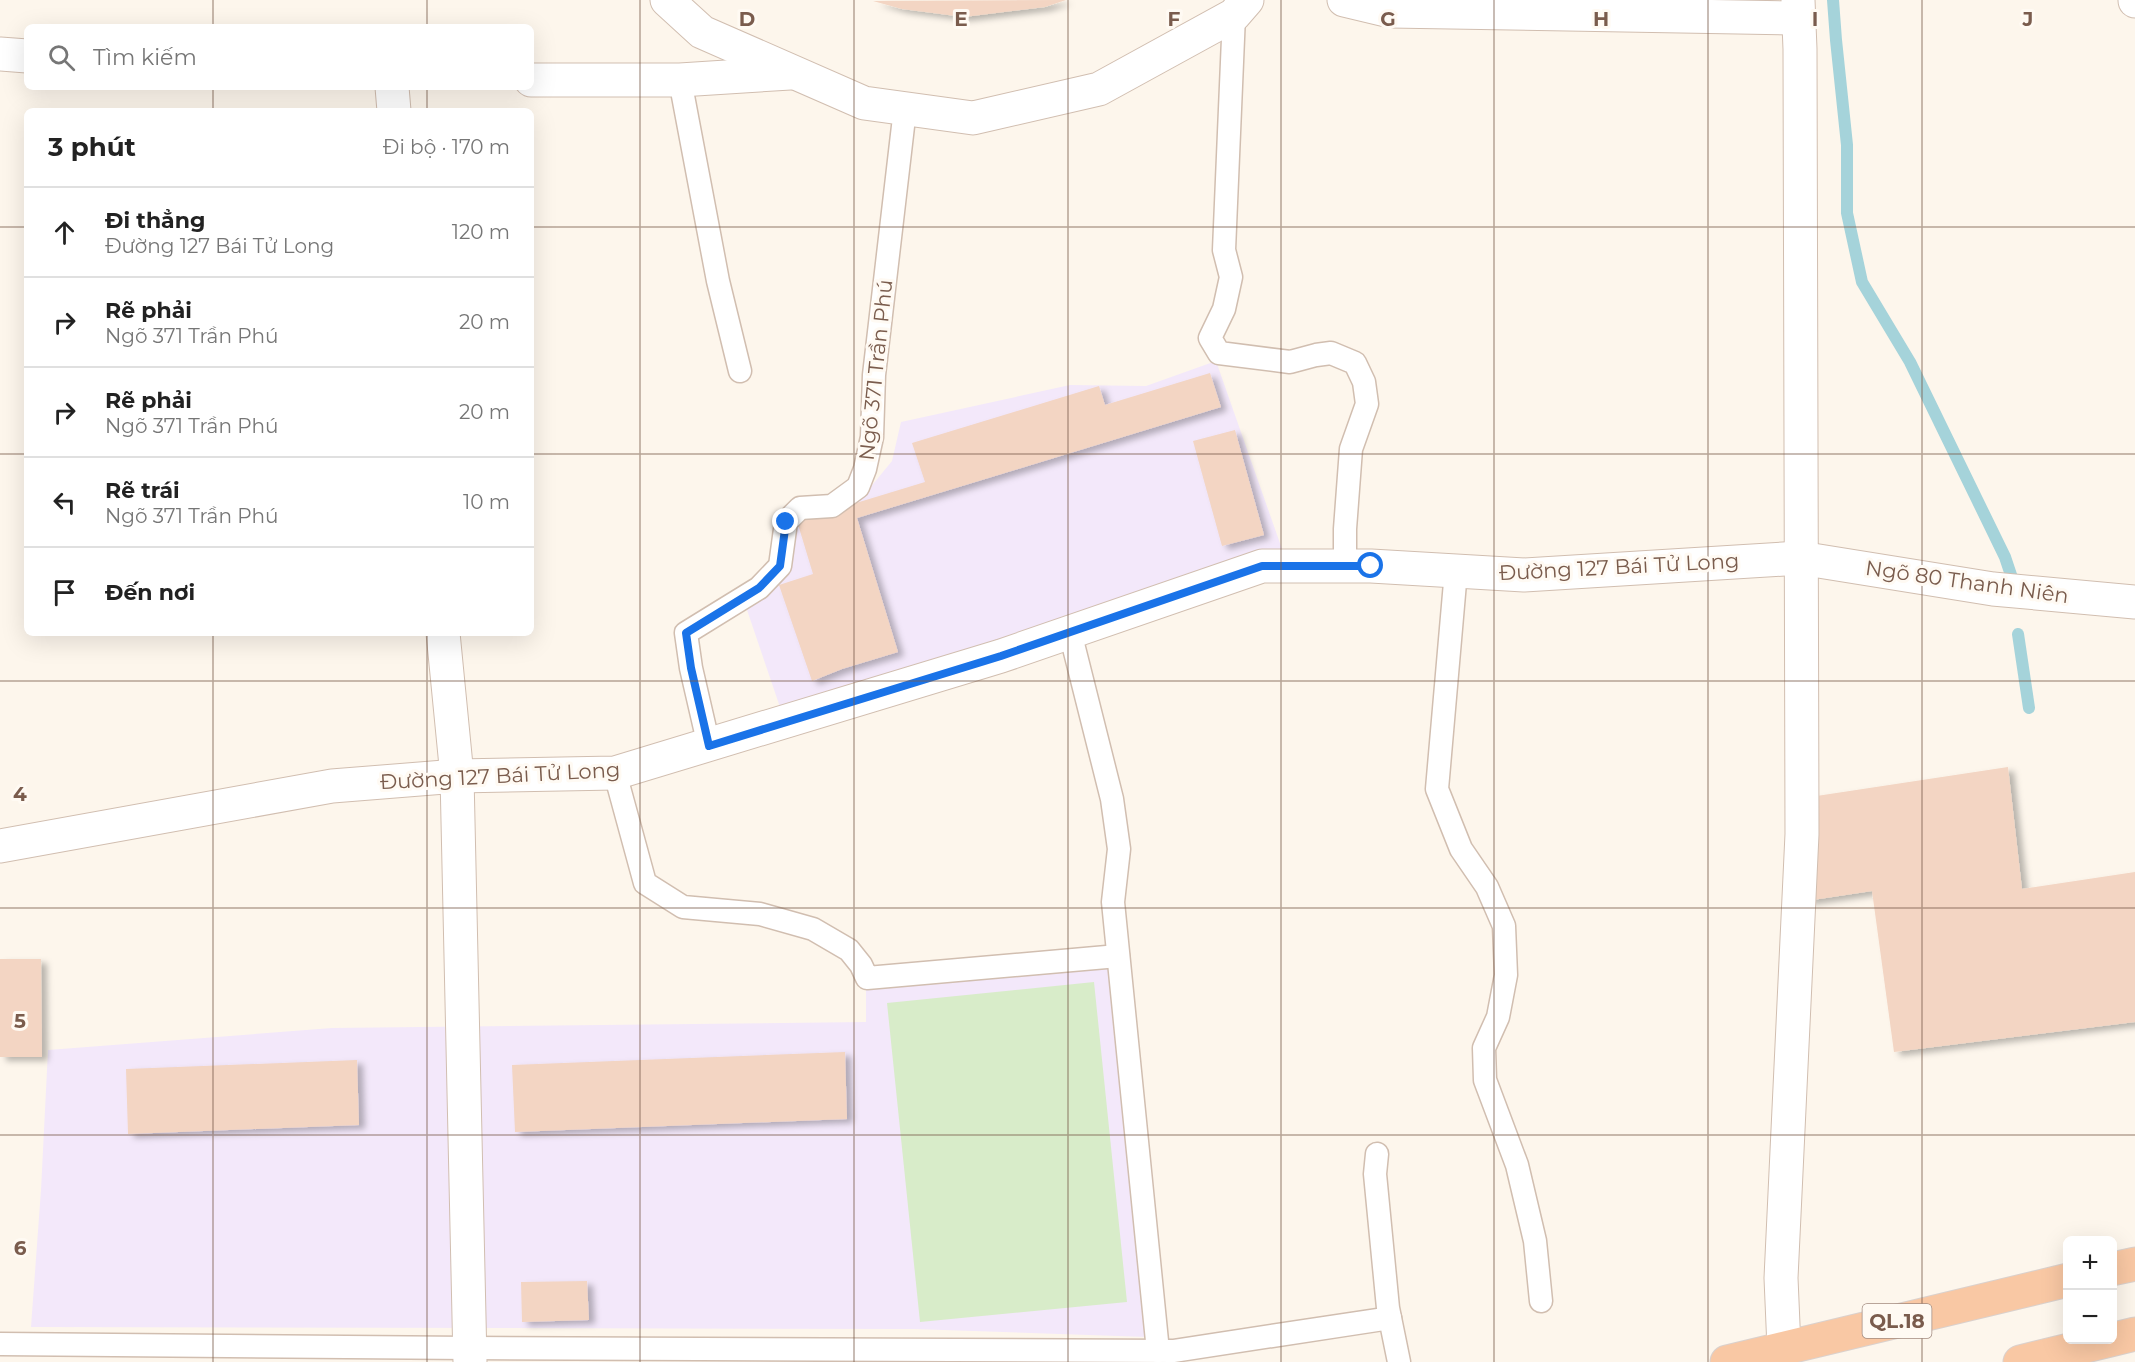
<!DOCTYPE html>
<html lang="vi">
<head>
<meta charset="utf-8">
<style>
	:root { --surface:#fff; --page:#f6f6f6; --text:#222; --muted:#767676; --line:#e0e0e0 }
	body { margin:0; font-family:Montserrat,sans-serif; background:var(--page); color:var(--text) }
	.controls { position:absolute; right:18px; bottom:18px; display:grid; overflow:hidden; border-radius:9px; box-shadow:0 6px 24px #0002 }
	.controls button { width:54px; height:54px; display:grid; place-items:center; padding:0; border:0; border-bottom:2px solid var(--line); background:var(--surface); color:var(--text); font:30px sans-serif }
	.stop { position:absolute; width:18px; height:18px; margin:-14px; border:4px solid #1a73e8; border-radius:50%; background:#fff }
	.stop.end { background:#1a73e8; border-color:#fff; box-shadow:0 2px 6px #0008 }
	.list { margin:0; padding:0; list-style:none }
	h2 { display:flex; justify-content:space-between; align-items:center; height:78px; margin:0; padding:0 24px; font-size:26px }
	h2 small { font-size:20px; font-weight:400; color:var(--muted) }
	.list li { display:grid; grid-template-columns:39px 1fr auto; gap:18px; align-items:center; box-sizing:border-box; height:90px; padding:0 24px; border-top:2px solid var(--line) }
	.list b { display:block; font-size:22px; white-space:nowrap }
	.list p { margin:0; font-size:20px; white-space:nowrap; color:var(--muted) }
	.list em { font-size:20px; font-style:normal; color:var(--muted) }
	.icon { flex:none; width:33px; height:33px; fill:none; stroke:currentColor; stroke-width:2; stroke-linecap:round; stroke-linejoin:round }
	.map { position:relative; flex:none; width:2135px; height:1362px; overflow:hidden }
	.search { position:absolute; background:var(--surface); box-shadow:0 6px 24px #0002; left:24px; top:24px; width:510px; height:66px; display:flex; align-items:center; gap:15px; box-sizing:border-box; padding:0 21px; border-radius:9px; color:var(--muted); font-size:22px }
	.panel { position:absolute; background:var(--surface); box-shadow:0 6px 24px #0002; left:24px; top:108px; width:510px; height:528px; border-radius:9px }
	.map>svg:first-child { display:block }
	.education { fill:#f3e8fa }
	.green { fill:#d8ecc9 }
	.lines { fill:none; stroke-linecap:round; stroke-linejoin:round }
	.stream { stroke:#a5d3da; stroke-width:12 }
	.building { fill:#f3d5c3; filter:url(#shadow) }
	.service-casing { stroke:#d1beb0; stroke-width:25 }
	.minor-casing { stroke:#d1beb0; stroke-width:35 }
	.trunk-casing { stroke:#dad1cd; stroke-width:35 }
	.service { stroke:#fff; stroke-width:22 }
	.minor { stroke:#fff; stroke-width:33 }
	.trunk { stroke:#f9c8a4; stroke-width:33 }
	.route { stroke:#1a73e8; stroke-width:8 }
	.grid { fill:none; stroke:#7a5c4d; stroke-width:1.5; stroke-opacity:0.55 }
	.labels { text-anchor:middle; stroke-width:6; stroke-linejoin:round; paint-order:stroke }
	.shield { fill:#fffaf3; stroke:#a28b7f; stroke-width:1.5 }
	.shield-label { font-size:20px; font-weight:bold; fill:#7a5c4d }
	.street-label { font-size:21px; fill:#7a5c4d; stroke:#fffaf3 }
	.grid-label { font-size:20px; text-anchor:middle; font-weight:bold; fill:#7a5c4d; stroke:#fffaf3; stroke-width:6; stroke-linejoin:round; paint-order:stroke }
</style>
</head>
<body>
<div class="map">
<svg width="2135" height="1362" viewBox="0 0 2135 1362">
	<defs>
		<filter id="shadow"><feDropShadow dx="6" dy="4" stdDeviation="3" flood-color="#0004"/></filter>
	</defs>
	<rect width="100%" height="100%" fill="#fdf6ec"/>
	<g class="education">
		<polygon points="1216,361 1282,549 782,713 747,610 767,595 799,516 869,489 892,461 901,422 1070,385 1146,386"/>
		<polygon points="1115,965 1147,1337 914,1329 31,1327 41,1190 48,1050 332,1028 866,1022 866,988"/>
	</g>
	<polygon class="green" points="1094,982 1127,1302 920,1322 887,1003"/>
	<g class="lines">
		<g class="stream">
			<polyline points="1833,0 1836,40 1847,145 1847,213 1862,282 1910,362 2005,557 2014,584"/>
			<polyline points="2018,634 2029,708"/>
		</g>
	</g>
	<g class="building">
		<polygon points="1066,0 1045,7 964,17 902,9 873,1"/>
		<polygon points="1210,373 1221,407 857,518 898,652 842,669 812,681 779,585 813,574 797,521 925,482 912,443 1099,386 1105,405"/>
		<polygon points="1235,430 1264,535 1222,546 1193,441"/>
		<polygon points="2008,767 2022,889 2135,872 2135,1022 1894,1052 1872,891 1806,901 1810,797"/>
		<polygon points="0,959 41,959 42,1057 0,1057"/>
		<polygon points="845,1052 847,1119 515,1132 512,1065"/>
		<polygon points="357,1060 359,1125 128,1134 126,1069"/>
		<polygon points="587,1281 589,1320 522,1322 521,1282"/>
	</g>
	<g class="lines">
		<g class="service-casing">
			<g id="service">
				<polyline points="1234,15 1224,250 1231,277 1224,309 1210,338 1219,353 1290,362 1316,355 1331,353 1355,363 1364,382 1367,404 1351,449 1345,529 1345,566"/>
				<polyline points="680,80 718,281 740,371"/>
				<polyline points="1456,571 1437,789 1461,849 1487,887 1504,926 1506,975 1498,1017 1484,1048 1485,1080 1517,1165 1535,1241 1541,1301"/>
				<polyline points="1070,632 1112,799 1119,849 1113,902 1158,1351"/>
				<polyline points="709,746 691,668 686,633 759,588 780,566 786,522 800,508 832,506 858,487 865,469 872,437 874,375 905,109"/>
				<polyline points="615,773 645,883 683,907 760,914 813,929 849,950 861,965 867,978 1118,956"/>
				<polyline points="1377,1154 1375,1174 1388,1308 1399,1362"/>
				<polyline points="0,1344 470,1348 1173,1351 1390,1318"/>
			</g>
		</g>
		<g class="minor-casing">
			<g id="minor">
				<polyline points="667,0 702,32 864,103 973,118 1099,89 1234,15 1247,0"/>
				<polyline points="1344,0 1390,11 1799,18"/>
				<polyline points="2135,0 2135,1"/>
				<polyline points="0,54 27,56"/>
				<polyline points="531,80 680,80 790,73"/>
				<polyline points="392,87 394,111"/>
				<polyline points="443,633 457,776 470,1362"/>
				<polyline points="0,846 332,786 457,776 615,773 1001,656 1262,566 1371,566 1524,575 1800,558 1993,589 2135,602"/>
				<polyline points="1784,1348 1781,1278 1802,834 1800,49 1798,0"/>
			</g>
		</g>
		<g class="trunk-casing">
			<g id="trunk">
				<polyline points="2112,1269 2135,1264"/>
				<polyline points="1727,1362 2068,1280"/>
				<polyline points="2020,1362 2135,1334"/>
			</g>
		</g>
		<use href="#service" class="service"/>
		<use href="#minor" class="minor"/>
		<use href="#trunk" class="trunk"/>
	</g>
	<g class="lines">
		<polyline class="route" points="786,522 780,566 759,588 686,633 691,668 709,746 1001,656 1262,566 1371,566"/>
	</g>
	<path class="grid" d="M213 0V27M427 0V27M640 0V1362M854 0V1362M1068 0V1362M1281 0V1362M1494 0V1362M1708 0V1362M1922 0V1362M213 87V111M427 87V111M0 227H27M531 227H2135M0 454H27M531 454H2135M213 633V1362M427 633V1362M0 681H2135M0 908H2135M0 1135H2135"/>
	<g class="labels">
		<rect class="shield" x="1862.5" y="1304" width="69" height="34" rx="4.5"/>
		<g class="shield-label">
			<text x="1897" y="1328">QL.18</text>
		</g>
		<g class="street-label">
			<text transform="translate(876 370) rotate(-84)" y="7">Ngõ 371 Trần Phú</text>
			<text transform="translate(1619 567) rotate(-3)" y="7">Đường 127 Bái Tử Long</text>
			<text transform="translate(1967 582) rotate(8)" y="7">Ngõ 80 Thanh Niên</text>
			<text transform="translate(500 776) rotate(-3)" y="7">Đường 127 Bái Tử Long</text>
		</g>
	</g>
	<g class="grid-label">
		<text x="747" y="26">D</text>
		<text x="961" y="26">E</text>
		<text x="1174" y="26">F</text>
		<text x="1388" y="26">G</text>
		<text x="1601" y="26">H</text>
		<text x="1815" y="26">I</text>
		<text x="2028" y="26">J</text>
		<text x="20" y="801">4</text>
		<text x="20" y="1028">5</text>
		<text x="20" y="1255">6</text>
	</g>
</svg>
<div class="controls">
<button>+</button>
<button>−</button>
</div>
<div class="stop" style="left:1371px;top:566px"></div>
<div class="stop end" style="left:786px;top:522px"></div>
<div class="search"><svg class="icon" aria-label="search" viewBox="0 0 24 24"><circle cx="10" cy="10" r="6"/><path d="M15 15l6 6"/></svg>Tìm kiếm</div>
<section class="panel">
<h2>3 phút<small>Đi bộ · 170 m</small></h2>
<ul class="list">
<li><svg class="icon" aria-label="ahead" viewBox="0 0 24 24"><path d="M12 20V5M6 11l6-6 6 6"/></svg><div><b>Đi thẳng</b><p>Đường 127 Bái Tử Long</p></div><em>120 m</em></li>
<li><svg class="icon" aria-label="right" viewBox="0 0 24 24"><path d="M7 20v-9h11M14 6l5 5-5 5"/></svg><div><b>Rẽ phải</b><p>Ngõ 371 Trần Phú</p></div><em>20 m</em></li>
<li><svg class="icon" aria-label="right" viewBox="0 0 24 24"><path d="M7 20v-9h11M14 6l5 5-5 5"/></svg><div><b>Rẽ phải</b><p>Ngõ 371 Trần Phú</p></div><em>20 m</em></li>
<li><svg class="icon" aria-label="left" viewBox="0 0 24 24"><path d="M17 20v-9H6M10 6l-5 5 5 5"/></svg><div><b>Rẽ trái</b><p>Ngõ 371 Trần Phú</p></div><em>10 m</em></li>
<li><svg class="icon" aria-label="arrive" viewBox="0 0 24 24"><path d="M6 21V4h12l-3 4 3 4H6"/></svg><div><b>Đến nơi</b></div></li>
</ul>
</section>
</div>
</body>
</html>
